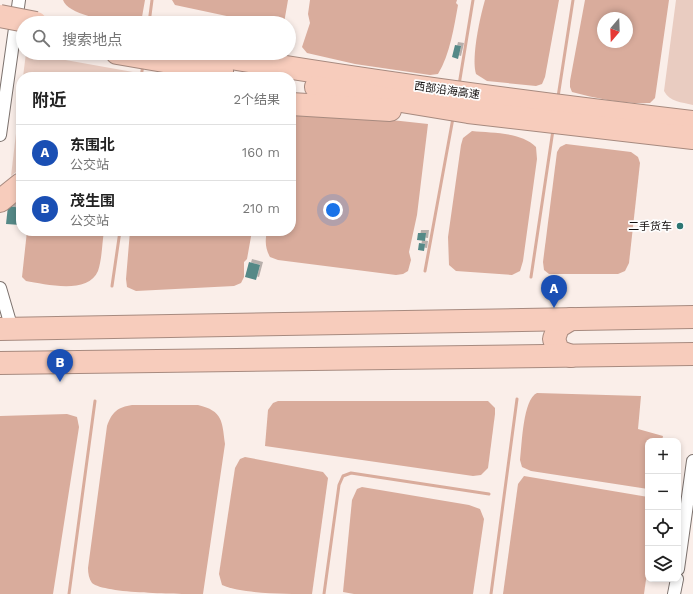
<!DOCTYPE html>
<html lang="zh">
<head>
<meta charset="utf-8">
<style>
	:root { --surface:#fff; --page:#f2f2f2; --text:#222; --muted:#767676; --line:#e0e0e0; --accent:#1a73e8 }
	body { margin:0; font-family:"Work Sans","Noto Sans SC",sans-serif; background:var(--page); color:var(--text) }
	.controls { position:absolute; right:12px; bottom:12px; display:grid; overflow:hidden; border-radius:8px; box-shadow:0 2px 6px #0003 }
	.controls button { width:36px; height:36px; display:grid; place-items:center; padding:0; border:0; border-bottom:1px solid var(--line); background:var(--surface); color:var(--text); font:20px sans-serif }
	.compass { position:absolute; left:597px; top:12px; width:36px; height:36px; border-radius:50%; background:var(--surface); box-shadow:0 2px 6px #0003; rotate:199deg }
	.you { position:absolute; left:333px; top:210px; width:14px; height:14px; margin:-10px; border:3px solid #fff; border-radius:50%; background:#1a73e8; box-shadow:0 0 0 6px #1a73e833 }
	.badge { display:grid; place-items:center; width:26px; height:26px; border-radius:50%; background:var(--accent); color:#fff; font-size:13px; font-weight:700 }
	.pin { position:absolute; translate:-50% -33px; filter:drop-shadow(0 1px 2px #0008) }
	.pin::after { content:''; position:absolute; top:21px; width:14px; height:12px; background:inherit; clip-path:polygon(0 0,100% 0,50% 100%) }
	.list { margin:0; padding:0; list-style:none }
	h2 { display:flex; justify-content:space-between; align-items:center; height:52px; margin:0; padding:0 16px; font-size:17px }
	h2 small { font-size:13px; font-weight:400; color:var(--muted) }
	.list li { display:grid; grid-template-columns:26px 1fr auto; gap:12px; align-items:center; box-sizing:border-box; height:56px; padding:0 16px; border-top:1px solid var(--line) }
	.list b { display:block; font-size:15px; white-space:nowrap }
	.list p { margin:0; font-size:13px; white-space:nowrap; color:var(--muted) }
	.list em { font-size:13px; font-style:normal; color:var(--muted) }
	.icon { flex:none; width:22px; height:22px; fill:none; stroke:currentColor; stroke-width:2; stroke-linecap:round; stroke-linejoin:round }
	.map { position:relative; flex:none; width:693px; height:594px; overflow:hidden }
	.search { position:absolute; background:var(--surface); box-shadow:0 2px 6px #0003; left:16px; top:16px; width:280px; height:44px; display:flex; align-items:center; gap:10px; box-sizing:border-box; padding:0 14px; border-radius:22px; color:var(--muted); font-size:15px }
	.panel { position:absolute; background:var(--surface); box-shadow:0 2px 6px #0003; left:16px; top:72px; width:280px; height:164px; border-radius:16px }
	.map>svg:first-child { display:block }
	.green { fill:#e9ccc1 }
	.water { fill:#d9ac9c; fill-rule:evenodd }
	.lines { fill:none; stroke-linecap:round; stroke-linejoin:round }
	.stream { stroke:#d9ac9c; stroke-width:3 }
	.building { fill:#548987; filter:url(#shadow) }
	.street-casing { stroke:#7c726e; stroke-width:14 }
	.highway-casing { stroke:#a78a7f; stroke-width:24 }
	.street { stroke:#fff; stroke-width:12 }
	.highway { stroke:#f7ccbc; stroke-width:22 }
	.highway-bridge-casing { stroke:#a78a7f; stroke-width:24; stroke-linecap:butt }
	.highway-bridge { stroke:#f7ccbc; stroke-width:22 }
	.poi-dot { fill:#2c7673; stroke:#fefefe; stroke-width:1.5 }
	.labels { text-anchor:middle; stroke-width:3.5; stroke-linejoin:round; paint-order:stroke }
	.street-label { font-size:11px; fill:#120e0d; stroke:#fefefe }
	.poi-label { font-size:11px; fill:#120e0d; stroke:#fefefe; text-anchor:end }
</style>
</head>
<body>
<div class="map">
<svg width="693" height="594" viewBox="0 0 693 594">
	<defs>
		<filter id="shadow"><feDropShadow dx="3" dy="-3" stdDeviation="0" flood-color="#0004"/></filter>
	</defs>
	<rect width="100%" height="100%" fill="#faeee9"/>
	<g class="green">
		<path d="M676 0H693V105C681 102 670 102 664 91Z"/>
		<polygon points="26,53 133,72 132,77 23,77"/>
		<polygon points="21,91 21,168 11,176"/>
	</g>
	<g class="water">
		<path d="M63 0H145L142 17C139 18 134 21 131 21 116 23 68 16 63 0Z"/>
		<polygon points="172,0 288,0 284,23 260,23 175,5"/>
		<path d="M310 0H457L456 3 458 5C454 27 450 54 438 74L430 75 355 64 307 53 302 47 310 23 308 14Z"/>
		<path d="M485 0H559L545 77 542 84 536 86 487 81 476 74C471 58 480 17 485 0Z"/>
		<path d="M585 0H669L655 98 650 103C624 104 598 99 572 92L570 87V81ZM603 18H627V42H603Z"/>
		<path d="M291 109 428 124 417 215 409 252 411 260 408 271 403 274 396 275 278 260 270 257C265 248 265 241 267 231H291Z"/>
		<path d="M472 131C492 133 521 132 536 147L537 159 523 261 520 271 512 275 456 271 449 265 448 237 461 145 463 138Z"/>
		<polygon points="566,144 631,152 638,157 640,163 629,263 625,271 618,274 549,274 544,270 543,262 557,152 560,147"/>
		<path d="M27 231H104C102 244 102 259 98 271 88 295 45 284 26 281L22 277Z"/>
		<polygon points="130,231 252,231 247,259 244,262 244,277 241,283 234,286 136,291 127,287 126,279"/>
		<path d="M537 393 641 396 638 429 663 436 662 441H648V489L531 471 522 467 520 460C522 444 523 399 537 393Z"/>
		<polygon points="278,401 488,401 495,408 495,414 488,468 481,475 473,476 265,446 268,410 273,403"/>
		<path d="M132 405H198C223 411 222 421 225 444L203 594C181 594 105 594 92 583 89 579 88 573 88 568L107 426C112 412 118 407 132 405Z"/>
		<polygon points="67,414 77,417 79,427 53,594 0,594 0,416"/>
		<path d="M245 457 323 472 328 478 312 594C287 594 242 594 222 585L219 574 235 468 240 459Z"/>
		<polygon points="524,476 648,497 648,565 644,594 503,594 518,484"/>
		<polygon points="362,487 469,505 480,509 484,519 473,594 354,594 343,592 352,500 357,489"/>
	</g>
	<g class="lines">
		<g class="stream">
			<polyline points="149,23 152,0"/>
			<polyline points="141,77 143,65"/>
			<polyline points="459,85 473,0"/>
			<polyline points="558,97 573,0"/>
			<polyline points="425,271 453,118"/>
			<polyline points="531,277 553,130"/>
			<polyline points="112,286 120,231"/>
			<polyline points="69,594 95,401"/>
			<polyline points="324,594 339,485 343,476 351,473 489,494"/>
			<polyline points="491,594 517,399"/>
		</g>
	</g>
	<g class="building">
		<polygon points="455,45 461,46 458,59 452,57"/>
		<polygon points="8,206 21,208 21,225 6,224"/>
		<polygon points="418,233 426,233 425,241 417,240"/>
		<polygon points="419,243 425,244 424,251 418,250"/>
		<polygon points="249,262 260,265 256,280 245,277"/>
	</g>
	<g class="lines">
		<g class="street-casing">
			<g id="street">
				<polyline points="0,135 19,0"/>
				<polyline points="0,288 12,329"/>
				<polyline points="678,569 693,461"/>
				<polyline points="674,594 677,579"/>
			</g>
		</g>
		<g class="highway-casing">
			<g id="highway">
				<polyline points="117,53 222,71"/>
				<path d="M201 53C364 81 529 103 693 122"/>
				<polyline points="316,87 468,112 693,138"/>
				<polyline points="291,104 390,110"/>
				<polyline points="0,201 21,184"/>
				<polyline points="571,319 558,327 554,339 558,351 571,356"/>
				<polyline points="0,329 693,317"/>
				<polyline points="0,363 693,354"/>
			</g>
		</g>
		<use href="#street" class="street"/>
		<use href="#highway" class="highway"/>
		<g class="highway-bridge-casing">
			<polyline id="highway-bridge" points="0,16 36,23"/>
		</g>
		<use href="#highway-bridge" class="highway-bridge"/>
	</g>
	<circle class="poi-dot" cx="680" cy="226" r="4"/>
	<g class="labels">
		<g class="street-label">
			<text transform="translate(447 90) rotate(8)" y="4">西部沿海高速</text>
		</g>
		<g class="poi-label">
			<text x="672" y="230">二手货车</text>
		</g>
	</g>
</svg>
<div class="controls">
<button>+</button>
<button>−</button>
<button><svg class="icon" aria-label="locate" viewBox="0 0 24 24"><circle cx="12" cy="12" r="6"/><path d="M12 2v4M12 18v4M2 12h4M18 12h4"/></svg></button>
<button><svg class="icon" aria-label="layers" viewBox="0 0 24 24"><path d="M12 4l9 5-9 5-9-5zM3 14l9 5 9-5"/></svg></button>
</div>
<svg class="compass" viewBox="-18 -18 36 36"><path d="M0-13l5 13h-10z" fill="#e53935"/><path d="M0 13l5-13h-10z" fill="#767676"/></svg>
<div class="you"></div>
<div class="pin badge" style="left:554px;top:308px;background:#1a4fb4">A</div>
<div class="pin badge" style="left:60px;top:382px;background:#1a4fb4">B</div>
<div class="search"><svg class="icon" aria-label="search" viewBox="0 0 24 24"><circle cx="10" cy="10" r="6"/><path d="M15 15l6 6"/></svg>搜索地点</div>
<section class="panel">
<h2>附近<small>2个结果</small></h2>
<ul class="list">
<li><span class="badge" style="background:#1a4fb4">A</span><div><b>东围北</b><p>公交站</p></div><em>160 m</em></li>
<li><span class="badge" style="background:#1a4fb4">B</span><div><b>茂生围</b><p>公交站</p></div><em>210 m</em></li>
</ul>
</section>
</div>
</body>
</html>
